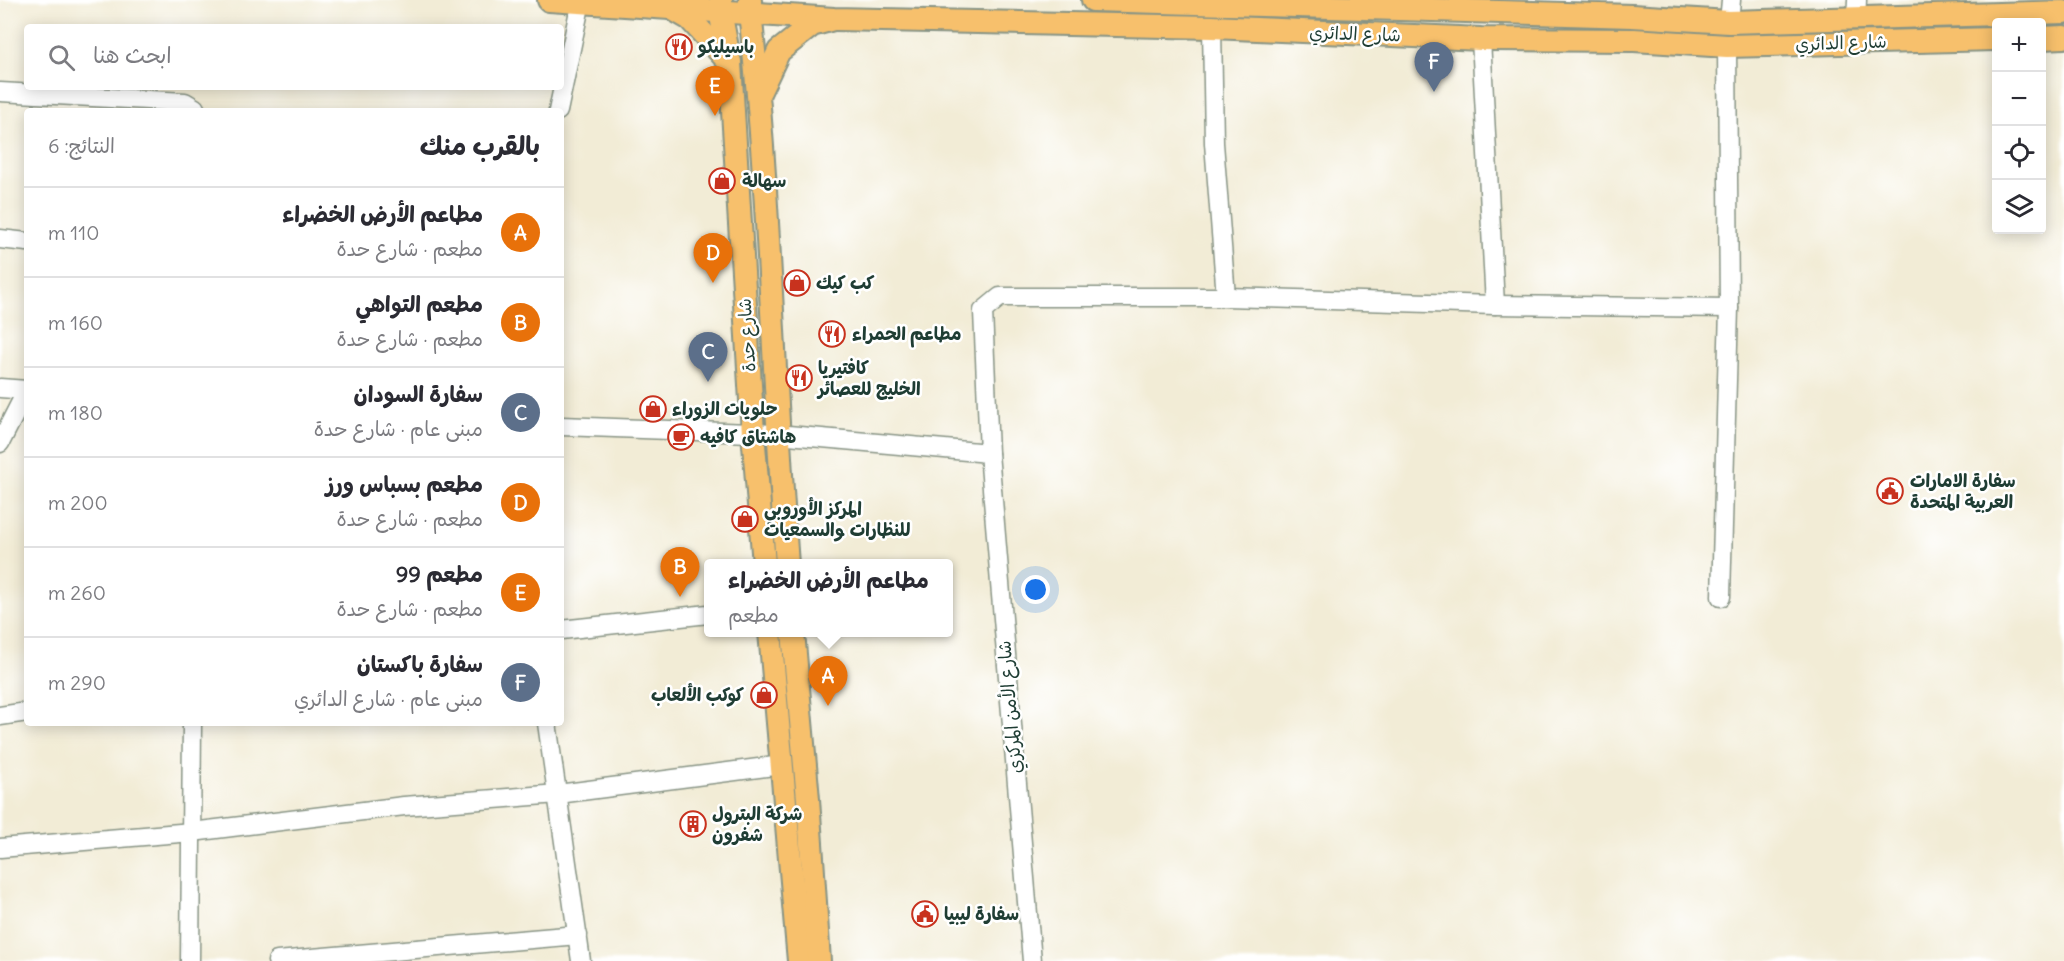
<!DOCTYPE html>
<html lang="ar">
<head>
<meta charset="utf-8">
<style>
	:root { --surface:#fff; --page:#f2f2f3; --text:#2b2b33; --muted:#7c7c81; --line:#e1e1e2; --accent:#c8321e }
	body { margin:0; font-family:Delius,"Playpen Sans Arabic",sans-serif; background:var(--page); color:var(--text); direction:rtl }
	.controls { position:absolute; right:18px; top:18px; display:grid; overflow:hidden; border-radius:6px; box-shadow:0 3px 15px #0003 }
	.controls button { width:54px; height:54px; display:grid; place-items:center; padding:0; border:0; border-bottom:2px solid var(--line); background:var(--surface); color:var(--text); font:30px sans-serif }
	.you { position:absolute; left:1036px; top:590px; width:21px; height:21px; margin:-15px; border:4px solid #fff; border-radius:50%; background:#1a73e8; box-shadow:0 0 0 9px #1a73e833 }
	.badge { display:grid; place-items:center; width:39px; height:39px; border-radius:50%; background:var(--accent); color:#fff; font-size:20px; font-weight:700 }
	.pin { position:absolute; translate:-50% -50px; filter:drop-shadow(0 2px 3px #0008) }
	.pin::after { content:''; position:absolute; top:32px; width:21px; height:18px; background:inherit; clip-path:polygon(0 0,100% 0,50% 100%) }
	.popup { position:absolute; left:704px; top:559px; width:249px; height:78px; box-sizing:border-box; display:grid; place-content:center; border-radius:6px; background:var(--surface); filter:drop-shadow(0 2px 4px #0005); font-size:20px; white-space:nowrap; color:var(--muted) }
	.popup b { font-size:22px; color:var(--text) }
	.popup::after { content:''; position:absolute; left:50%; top:100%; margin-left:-12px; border:12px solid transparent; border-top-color:var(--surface) }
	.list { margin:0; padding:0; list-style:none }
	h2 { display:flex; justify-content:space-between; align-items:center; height:78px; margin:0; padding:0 24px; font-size:26px }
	h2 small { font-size:20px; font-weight:400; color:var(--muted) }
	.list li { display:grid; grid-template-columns:39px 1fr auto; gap:18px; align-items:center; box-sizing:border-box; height:90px; padding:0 24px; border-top:2px solid var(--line) }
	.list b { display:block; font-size:22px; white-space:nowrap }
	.list p { margin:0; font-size:20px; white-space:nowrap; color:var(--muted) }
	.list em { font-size:20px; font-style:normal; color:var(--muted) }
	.icon { flex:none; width:33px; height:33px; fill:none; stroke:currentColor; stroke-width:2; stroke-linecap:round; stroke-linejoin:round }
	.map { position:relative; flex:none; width:2064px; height:961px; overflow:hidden; direction:ltr }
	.search { position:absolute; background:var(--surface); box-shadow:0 3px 15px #0003; left:24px; top:24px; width:540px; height:66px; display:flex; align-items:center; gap:15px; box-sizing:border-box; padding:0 21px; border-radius:6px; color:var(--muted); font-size:22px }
	.panel { position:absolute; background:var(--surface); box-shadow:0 3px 15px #0003; left:24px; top:108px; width:540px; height:618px; border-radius:6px; direction:rtl }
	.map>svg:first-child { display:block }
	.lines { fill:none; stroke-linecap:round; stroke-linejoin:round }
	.minor-casing { stroke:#889485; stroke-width:21 }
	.major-casing { stroke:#889485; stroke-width:26 }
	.minor { stroke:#fff; stroke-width:18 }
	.major { stroke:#f7c06c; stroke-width:22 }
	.labels { text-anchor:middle; stroke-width:5; stroke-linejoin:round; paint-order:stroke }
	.street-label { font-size:18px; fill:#1f3d34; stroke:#fff }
	.poi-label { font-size:18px; font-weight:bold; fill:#1f3d34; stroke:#fff; text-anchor:start }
</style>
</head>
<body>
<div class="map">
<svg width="2064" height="961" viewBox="0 0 2064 961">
	<rect width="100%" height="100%" fill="#fff"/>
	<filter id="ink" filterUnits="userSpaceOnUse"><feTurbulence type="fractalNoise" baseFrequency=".0167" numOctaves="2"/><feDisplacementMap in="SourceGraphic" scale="12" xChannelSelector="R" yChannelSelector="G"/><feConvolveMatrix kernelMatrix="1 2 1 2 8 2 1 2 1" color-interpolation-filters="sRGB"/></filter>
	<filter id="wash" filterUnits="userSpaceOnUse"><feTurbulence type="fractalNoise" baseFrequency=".008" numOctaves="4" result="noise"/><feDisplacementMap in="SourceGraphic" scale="24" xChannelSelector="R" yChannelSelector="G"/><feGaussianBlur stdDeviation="1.35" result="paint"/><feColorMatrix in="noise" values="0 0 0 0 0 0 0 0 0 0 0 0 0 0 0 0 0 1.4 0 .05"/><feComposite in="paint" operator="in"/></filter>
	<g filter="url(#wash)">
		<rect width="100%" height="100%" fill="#f2ecd6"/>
	</g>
	<g filter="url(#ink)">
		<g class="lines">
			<g class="minor-casing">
				<g id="minor">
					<polyline points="1856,19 1857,0"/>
					<polyline points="1729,22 1731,0"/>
					<polyline points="1212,27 1214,143 1226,297"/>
					<polyline points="1481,39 1495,305"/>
					<polyline points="0,92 185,102 195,108 196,111"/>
					<polyline points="558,111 581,1"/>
					<polyline points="0,239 27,242"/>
					<polyline points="0,388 27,390"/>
					<polyline points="561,426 777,434 989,453"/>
					<polyline points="0,443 27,390"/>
					<polyline points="1721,597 1729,308 1727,46"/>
					<polyline points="561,630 708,614"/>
					<polyline points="0,716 27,712"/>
					<polyline points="547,723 581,961"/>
					<polyline points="0,848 192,832 404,806 558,794 782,765"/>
					<polyline points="190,961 192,723"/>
					<polyline points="277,961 578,935"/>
					<polyline points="1032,961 989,453 983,311 1000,297 1226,297 1495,305 1729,308"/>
				</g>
			</g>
			<g class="major-casing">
				<g id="major">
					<polyline points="549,0 834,19 1212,27 1481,39 1634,40 1727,46 1996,39"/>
					<polyline points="721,0 720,11 730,63 753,433 764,564"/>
					<path d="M750 0V12C770 195 773 380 787 564"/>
					<polyline points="1093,0 1632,16 1729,22 2064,12"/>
					<polyline points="671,8 690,19 730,63"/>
					<polyline points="2042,38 2064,37"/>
					<polyline points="760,91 779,51 812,25 830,20"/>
					<polyline points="770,632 799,961"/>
					<polyline points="793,632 808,799 819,961"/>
				</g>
			</g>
			<use href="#minor" class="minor"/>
			<use href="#major" class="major"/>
		</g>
	</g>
	<defs>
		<g id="restaurant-ring" transform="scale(1.35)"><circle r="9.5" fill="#fff" stroke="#c8321e" stroke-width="1.5"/><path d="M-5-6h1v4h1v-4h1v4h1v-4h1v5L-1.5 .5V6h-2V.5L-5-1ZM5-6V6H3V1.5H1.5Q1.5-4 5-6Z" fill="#c8321e"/></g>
		<g id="shop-ring" transform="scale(1.35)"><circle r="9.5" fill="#fff" stroke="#c8321e" stroke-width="1.5"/><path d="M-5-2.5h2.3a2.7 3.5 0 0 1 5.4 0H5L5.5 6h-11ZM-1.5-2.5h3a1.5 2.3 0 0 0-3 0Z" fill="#c8321e"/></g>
		<g id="cafe-ring" transform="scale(1.35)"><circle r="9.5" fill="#fff" stroke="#c8321e" stroke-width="1.5"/><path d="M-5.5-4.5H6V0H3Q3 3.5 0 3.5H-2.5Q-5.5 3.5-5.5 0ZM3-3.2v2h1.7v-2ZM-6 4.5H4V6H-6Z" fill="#c8321e"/></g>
		<g id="civic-ring" transform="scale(1.35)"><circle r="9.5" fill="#fff" stroke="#c8321e" stroke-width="1.5"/><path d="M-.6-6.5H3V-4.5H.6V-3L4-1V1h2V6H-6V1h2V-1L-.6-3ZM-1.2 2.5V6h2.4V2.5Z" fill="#c8321e"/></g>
		<g id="building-ring" transform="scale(1.35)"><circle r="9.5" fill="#fff" stroke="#c8321e" stroke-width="1.5"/><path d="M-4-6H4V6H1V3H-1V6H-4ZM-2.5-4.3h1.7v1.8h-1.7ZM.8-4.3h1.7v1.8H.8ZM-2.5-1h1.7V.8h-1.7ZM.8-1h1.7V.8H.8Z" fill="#c8321e"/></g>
	</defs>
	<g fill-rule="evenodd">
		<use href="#restaurant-ring" x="679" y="47"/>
		<use href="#shop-ring" x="722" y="181"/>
		<use href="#shop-ring" x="797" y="283"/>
		<use href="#restaurant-ring" x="832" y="334"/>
		<use href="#restaurant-ring" x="799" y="378"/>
		<use href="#shop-ring" x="653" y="409"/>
		<use href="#cafe-ring" x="681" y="437"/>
		<use href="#civic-ring" x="1890" y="491"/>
		<use href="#shop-ring" x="745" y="519"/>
		<use href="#shop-ring" x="764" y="695"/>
		<use href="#building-ring" x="693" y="824"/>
		<use href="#civic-ring" x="925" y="914"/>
	</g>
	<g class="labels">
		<g class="street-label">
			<text transform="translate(1355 34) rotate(2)" y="6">شارع الدائري</text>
			<text transform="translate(1841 43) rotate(-2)" y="6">شارع الدائري</text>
			<text transform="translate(747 335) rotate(-94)" y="6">شارع حدة</text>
			<text transform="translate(1010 707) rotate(-95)" y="6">شارع الأمن المركزي</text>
		</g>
		<g class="poi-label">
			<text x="698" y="53">باسيليكو</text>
			<text x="742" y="187">سهالة</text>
			<text x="816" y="289">كب كيك</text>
			<text x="852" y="340">مطاعم الحمراء</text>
			<text x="818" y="374">كافتيريا<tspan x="818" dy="21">الخليج للعصائر</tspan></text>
			<text x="672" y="415">حلويات الزوراء</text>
			<text x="700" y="443">هاشتاق كافيه</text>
			<text x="1910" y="487">سفارة الامارات<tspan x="1910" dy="21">العربية المتحدة</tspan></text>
			<text x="764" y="515">المركز الأوروبي<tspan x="764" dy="21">للنظارات والسمعيات</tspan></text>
			<text x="744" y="701" text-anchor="end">كوكب الألعاب</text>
			<text x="712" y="820">شركة البترول<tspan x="712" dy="21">شفرون</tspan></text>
			<text x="944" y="920">سفارة ليبيا</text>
		</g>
	</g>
</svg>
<div class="controls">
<button>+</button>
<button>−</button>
<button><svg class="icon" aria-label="locate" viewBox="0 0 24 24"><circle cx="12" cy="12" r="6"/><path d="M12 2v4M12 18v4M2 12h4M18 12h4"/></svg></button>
<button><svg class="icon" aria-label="layers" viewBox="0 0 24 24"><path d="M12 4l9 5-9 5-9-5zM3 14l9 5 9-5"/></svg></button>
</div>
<div class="you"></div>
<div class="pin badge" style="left:828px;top:706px;background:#e8710a">A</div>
<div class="popup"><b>مطاعم الأرض الخضراء</b>مطعم</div>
<div class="pin badge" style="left:680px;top:597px;background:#e8710a">B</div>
<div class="pin badge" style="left:708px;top:382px;background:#5c6f8a">C</div>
<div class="pin badge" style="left:713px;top:283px;background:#e8710a">D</div>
<div class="pin badge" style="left:715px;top:116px;background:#e8710a">E</div>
<div class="pin badge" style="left:1434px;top:92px;background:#5c6f8a">F</div>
<div class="search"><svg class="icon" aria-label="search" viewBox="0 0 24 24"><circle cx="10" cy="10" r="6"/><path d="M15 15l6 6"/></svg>ابحث هنا</div>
<section class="panel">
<h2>بالقرب منك<small>النتائج: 6</small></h2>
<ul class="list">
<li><span class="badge" style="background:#e8710a">A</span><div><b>مطاعم الأرض الخضراء</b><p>مطعم · شارع حدة</p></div><em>110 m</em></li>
<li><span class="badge" style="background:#e8710a">B</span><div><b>مطعم التواهي</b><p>مطعم · شارع حدة</p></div><em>160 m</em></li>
<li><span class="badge" style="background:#5c6f8a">C</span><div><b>سفارة السودان</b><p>مبنى عام · شارع حدة</p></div><em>180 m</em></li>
<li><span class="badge" style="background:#e8710a">D</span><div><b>مطعم بسباس ورز</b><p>مطعم · شارع حدة</p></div><em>200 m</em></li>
<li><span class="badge" style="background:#e8710a">E</span><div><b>مطعم 99</b><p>مطعم · شارع حدة</p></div><em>260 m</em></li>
<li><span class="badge" style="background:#5c6f8a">F</span><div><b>سفارة باكستان</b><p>مبنى عام · شارع الدائري</p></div><em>290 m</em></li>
</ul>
</section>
</div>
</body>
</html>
